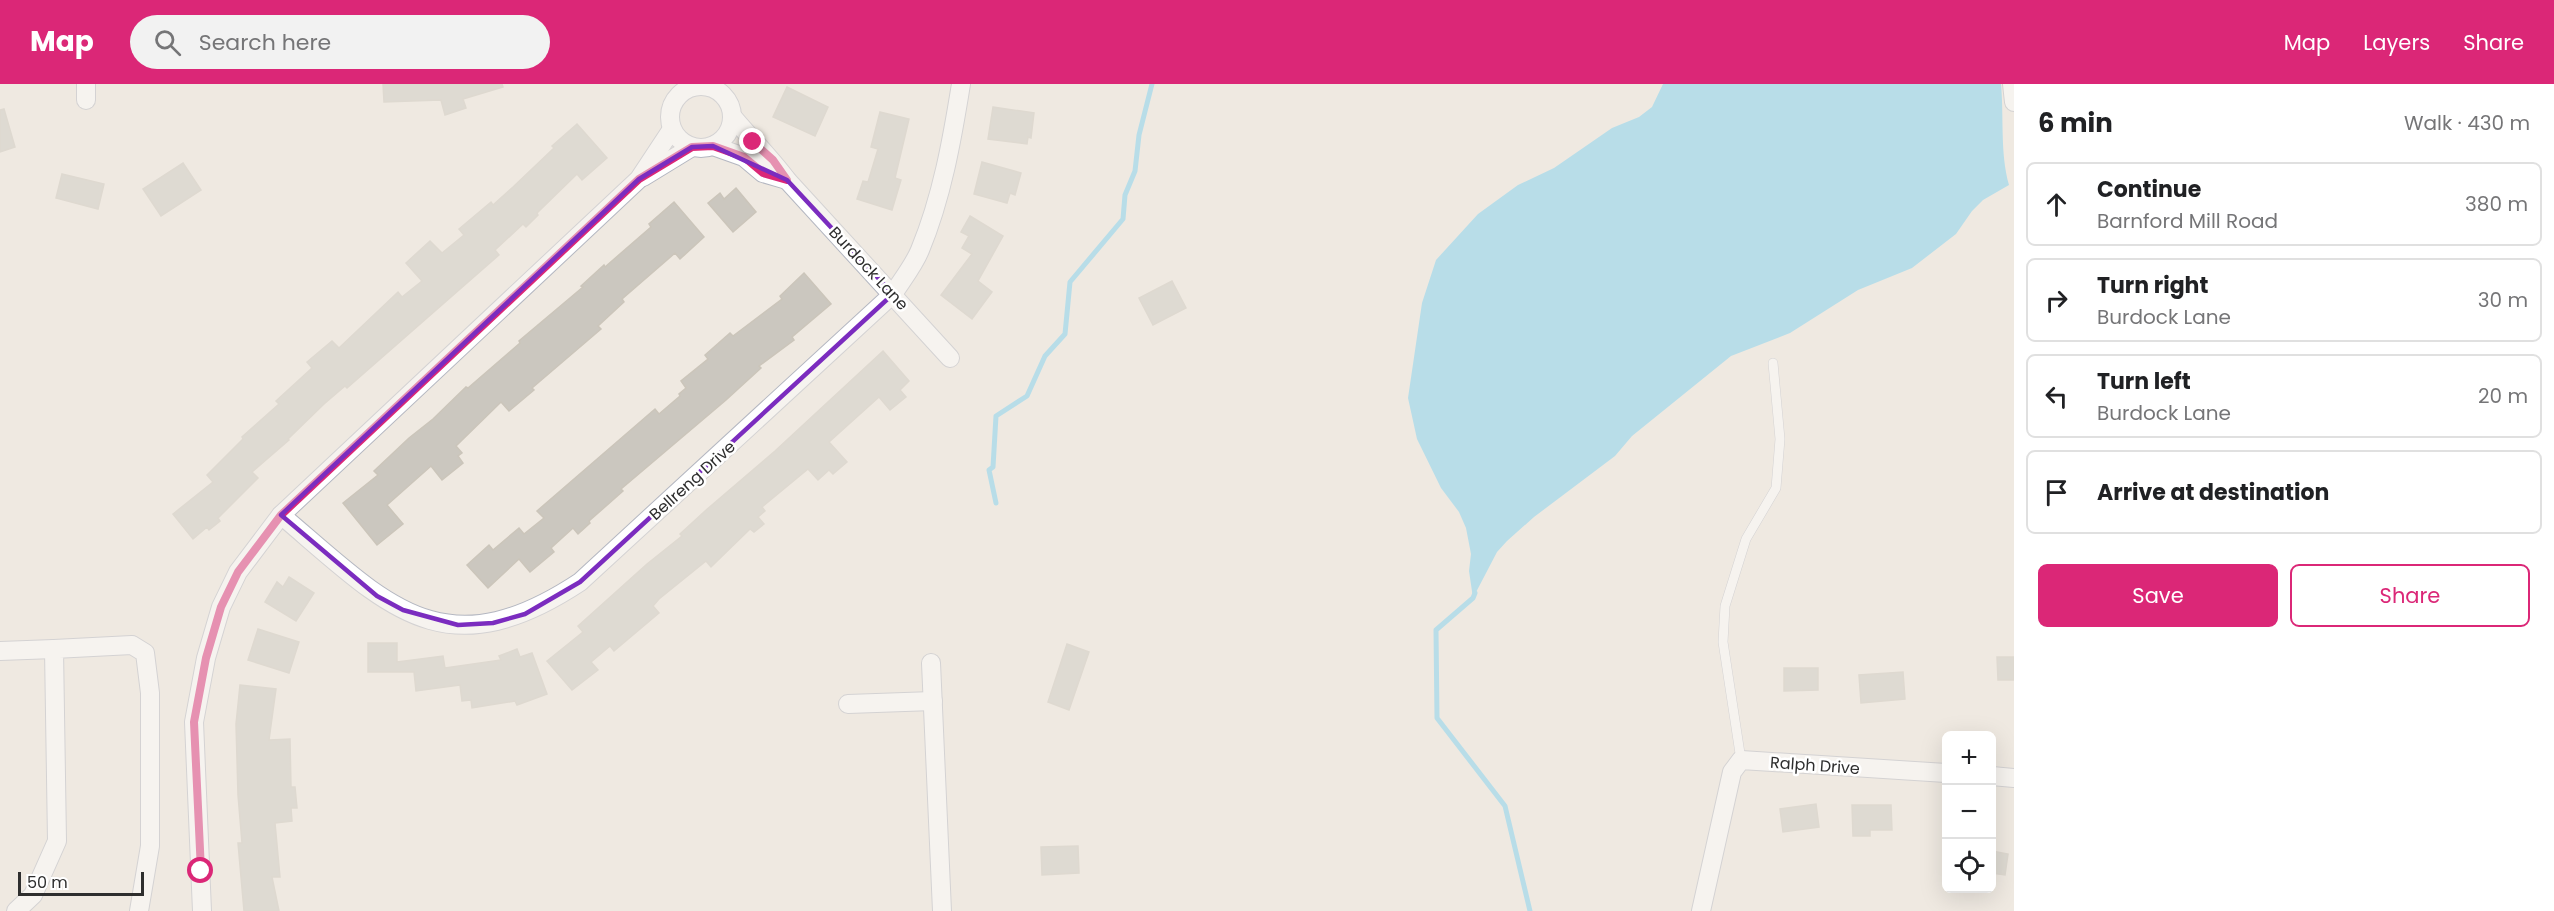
<!DOCTYPE html>
<html lang="en">
<head>
<meta charset="utf-8">
<style>
	:root { --surface:#fff; --page:#f2f2f2; --text:#202124; --muted:#757577; --line:#e0e0e0; --accent:#db2777 }
	body { margin:0; font-family:Poppins,sans-serif; background:var(--page); color:var(--text) }
	.controls { position:absolute; right:18px; bottom:18px; display:grid; overflow:hidden; border-radius:9px; box-shadow:0 6px 24px #0002 }
	.controls button { width:54px; height:54px; display:grid; place-items:center; padding:0; border:0; border-bottom:2px solid var(--line); background:var(--surface); color:var(--text); font:30px sans-serif }
	.scale { position:absolute; left:18px; bottom:15px; width:126px; box-sizing:border-box; padding-left:6px; border:3px solid #2e2e2e; border-top:0; font-size:16px; line-height:21px; white-space:nowrap; color:#2e2e2e; -webkit-text-stroke:4px #fff; paint-order:stroke }
	.stop { position:absolute; width:18px; height:18px; margin:-14px; border:4px solid #db2777; border-radius:50%; background:#fff }
	.stop.end { background:#db2777; border-color:#fff; box-shadow:0 2px 6px #0008 }
	.list { margin:0; padding:0; list-style:none }
	h2 { display:flex; justify-content:space-between; align-items:center; height:78px; margin:0; padding:0 24px; font-size:26px }
	h2 small { font-size:20px; font-weight:400; color:var(--muted) }
	.list li { display:grid; grid-template-columns:39px 1fr auto; gap:18px; align-items:center; box-sizing:border-box; height:84px; margin:0 12px 12px; padding:0 12px; border:2px solid var(--line); border-radius:9px }
	.list b { display:block; font-size:22px; white-space:nowrap }
	.list p { margin:0; font-size:20px; white-space:nowrap; color:var(--muted) }
	.list em { font-size:20px; font-style:normal; color:var(--muted) }
	.actions { display:flex; gap:12px; padding:18px 24px }
	.actions a { flex:1; padding:14px 0; border:2px solid var(--accent); border-radius:9px; text-align:center; font-size:21px; color:var(--accent) }
	.actions .main { background:var(--accent); color:#fff }
	.icon { flex:none; width:33px; height:33px; fill:none; stroke:currentColor; stroke-width:2; stroke-linecap:round; stroke-linejoin:round }
	.map { position:relative; flex:none; width:2014px; height:827px; overflow:hidden }
	header { display:flex; align-items:center; gap:36px; box-sizing:border-box; height:84px; padding:0 30px; background:var(--accent); color:#fff }
	header strong { font-size:28px }
	nav { display:flex; gap:33px; margin-inline-start:auto; font-size:21px }
	.search { width:420px; height:54px; background:var(--page); display:flex; align-items:center; gap:15px; box-sizing:border-box; padding:0 21px; border-radius:33px; color:var(--muted); font-size:22px }
	main { display:flex }
	aside { flex:1; background:var(--surface) }
	.map>svg:first-child { display:block }
	.water { fill:#75cff0 }
	.lines { fill:none; stroke-linecap:round; stroke-linejoin:round }
	.stream { stroke:#75cff0; stroke-width:5 }
	.building { fill:#cbc7bf; stroke:#cbc5ba; stroke-width:1.5 }
	.service-casing { stroke:#b4b7c1; stroke-width:10 }
	.minor-casing { stroke:#b4b7c1; stroke-width:20 }
	.service { stroke:#fff; stroke-width:9 }
	.minor { stroke:#fff; stroke-width:18 }
	.route { stroke:#db2777; stroke-width:8 }
	.marked { fill:none; stroke:#7b2cbf; stroke-width:4.5; stroke-linejoin:round }
	.labels { text-anchor:middle; stroke-width:5; stroke-linejoin:round; paint-order:stroke }
	.street-label { font-size:16px; fill:#2e2e2e; stroke:#fff }
</style>
</head>
<body>
<header>
<strong>Map</strong>
<div class="search"><svg class="icon" aria-label="search" viewBox="0 0 24 24"><circle cx="10" cy="10" r="6"/><path d="M15 15l6 6"/></svg>Search here</div>
<nav><a>Map</a><a>Layers</a><a>Share</a></nav>
</header>
<main>
<div class="map">
<svg width="2014" height="827" viewBox="0 0 2014 827">
	<rect width="100%" height="100%" fill="#efe9e1"/>
	<path class="water" d="M1663 0H2001C2004 34 2000 69 2009 101L1983 116 1972 127 1956 150 1912 184 1858 206 1790 249 1731 272 1632 352 1615 372 1534 433 1507 457 1497 468 1473 514 1469 487 1471 470 1466 444 1459 428 1441 404 1417 355 1408 314 1422 219 1436 176 1478 130 1518 101 1554 84 1612 44 1639 33 1652 23Z"/>
	<g class="lines">
		<g class="stream">
			<polyline points="996,419 989,386 993,383 996,332 1027,312 1045,272 1065,250 1070,198 1123,135 1125,111 1135,87 1139,51 1152,0"/>
			<polyline points="1475,509 1473,514 1436,546 1437,634 1505,722 1530,827"/>
		</g>
	</g>
	<g class="building">
		<polygon points="383,0 502,0 503,3 463,15 466,24 445,31 441,16 384,18"/>
		<polygon points="787,3 828,23 815,52 773,33"/>
		<polygon points="993,23 1034,29 1031,54 1028,53 1027,60 988,55"/>
		<polygon points="4,25 15,63 0,68 0,26"/>
		<polygon points="880,28 909,35 895,94 901,96 892,126 857,115 863,97 868,98 878,65 871,63"/>
		<polygon points="577,40 607,74 582,96 577,90 537,129 538,131 526,143 523,140 495,166 499,171 347,304 345,302 324,320 288,355 289,356 252,388 258,394 218,434 220,437 209,446 207,443 193,455 173,430 213,398 207,391 243,355 242,353 279,320 276,317 312,284 307,278 332,257 339,264 398,208 402,213 422,197 406,179 430,157 442,169 464,151 459,145 491,118 493,121 513,103 554,64 552,62"/>
		<polygon points="982,78 1021,89 1015,111 1010,109 1007,119 974,110"/>
		<polygon points="183,79 201,106 161,132 143,105"/>
		<polygon points="62,90 104,100 98,125 56,114"/>
		<polygon points="736,104 756,128 733,148 708,119 720,109 724,115"/>
		<polygon points="674,118 704,153 680,175 675,169 622,215 624,218 598,242 601,245 532,304 534,306 509,327 501,318 456,362 462,369 458,372 463,379 442,396 431,382 387,421 403,440 377,461 343,419 378,391 374,387 409,354 433,335 466,303 468,304 520,259 519,257 583,203 581,202 604,181 605,183 651,143 649,140"/>
		<polygon points="970,132 1003,152 978,197 992,208 972,235 941,211 972,170 962,164 969,152 961,148"/>
		<polygon points="804,189 831,220 792,253 794,256 759,282 761,284 726,316 621,405 623,407 589,437 590,439 578,450 573,444 551,464 554,468 530,488 519,475 488,504 467,481 489,461 493,466 519,444 524,450 544,434 537,427 655,325 659,330 680,312 679,310 686,304 681,297 708,275 705,271 730,249 733,252 782,215 780,212"/>
		<polygon points="1172,197 1186,224 1153,241 1139,214"/>
		<polygon points="883,267 909,297 900,306 906,313 890,326 879,313 829,358 847,378 833,390 829,386 818,396 808,385 762,423 765,427 758,433 764,440 754,448 750,445 711,483 706,477 659,515 653,522 659,529 614,567 610,562 591,578 598,586 572,606 547,577 583,548 578,542 647,480 682,452 680,450 705,427 775,367"/>
		<polygon points="289,493 314,509 296,537 265,518 277,498 283,503"/>
		<polygon points="258,545 299,558 289,589 248,576"/>
		<polygon points="368,559 397,559 397,578 443,572 445,584 501,576 499,572 517,565 520,573 532,569 547,610 517,621 515,617 472,624 471,616 462,617 460,601 416,607 414,588 368,588"/>
		<polygon points="1067,560 1089,568 1069,626 1048,618"/>
		<polygon points="1997,573 2014,573 2014,596 1998,596"/>
		<polygon points="1784,584 1818,584 1818,606 1784,607"/>
		<polygon points="1903,588 1905,615 1861,619 1859,591"/>
		<polygon points="240,601 276,605 269,656 290,655 291,703 295,703 297,724 291,724 292,737 275,739 280,793 272,793 279,827 244,827 238,759 242,759 238,711 236,640"/>
		<polygon points="1816,720 1819,743 1783,748 1780,725"/>
		<polygon points="1852,721 1891,721 1892,746 1870,746 1870,752 1853,752"/>
		<polygon points="1078,762 1079,789 1042,791 1041,763"/>
		<polygon points="1992,767 2008,770 2005,791 1992,789"/>
	</g>
	<g class="lines">
		<g class="service-casing">
			<polyline id="service" points="1741,676 1723,558 1725,522 1746,455 1776,404 1780,355 1773,279"/>
		</g>
		<g class="minor-casing">
			<g id="minor">
				<polyline points="86,0 86,16"/>
				<polyline points="2012,0 2014,18"/>
				<circle cx="701" cy="33" r="31"/>
				<path d="M732 32C750 54 770 73 787 96L950 274"/>
				<polyline points="713,62 744,73 763,89 787,96"/>
				<polyline points="643,93 692,63"/>
				<path d="M281 431C386 520 442 589 580 498L893 210C902 196 914 181 920 166 942 113 952 56 961 0"/>
				<polyline points="0,567 54,565"/>
				<polyline points="931,579 942,827"/>
				<polyline points="848,620 933,617"/>
				<polyline points="1992,692 2014,694"/>
				<polyline points="16,827 33,811 57,757 54,565 132,561 145,569 150,609 150,762 139,827"/>
				<polyline points="202,827 194,638 206,574 221,523 238,488 281,431 639,95 672,45"/>
				<polyline points="1701,827 1732,688 1741,676 1946,689"/>
			</g>
		</g>
		<use href="#service" class="service"/>
		<use href="#minor" class="minor"/>
	</g>
	<g class="lines">
		<polyline class="route" points="201,787 194,638 206,574 221,523 238,488 281,431 639,95 692,63 713,62 744,73 763,89 787,96 773,76 753,58"/>
	</g>
	<path d="M0 0H2014V827H0ZM713 62 787 96 893 210 580 498 525 530 493 539 458 541 403 526 377 512 281 431 639 95 692 63Z" fill="#efe9e1" fill-opacity=".55" fill-rule="evenodd"/>
	<path class="marked" d="M713 62 787 96 893 210 580 498 525 530 493 539 458 541 403 526 377 512 281 431 639 95 692 63Z"/>
	<g class="labels">
		<g class="street-label">
			<text transform="translate(869 184) rotate(47)" y="6">Burdock Lane</text>
			<text transform="translate(692 396) rotate(-42)" y="6">Bellreng Drive</text>
			<text transform="translate(1815 681) rotate(4)" y="6">Ralph Drive</text>
		</g>
	</g>
</svg>
<div class="controls">
<button>+</button>
<button>−</button>
<button><svg class="icon" aria-label="locate" viewBox="0 0 24 24"><circle cx="12" cy="12" r="6"/><path d="M12 2v4M12 18v4M2 12h4M18 12h4"/></svg></button>
</div>
<div class="scale">50 m</div>
<div class="stop" style="left:201px;top:787px"></div>
<div class="stop end" style="left:753px;top:58px"></div>
</div>
<aside>
<h2>6 min<small>Walk · 430 m</small></h2>
<ul class="list">
<li><svg class="icon" aria-label="ahead" viewBox="0 0 24 24"><path d="M12 20V5M6 11l6-6 6 6"/></svg><div><b>Continue</b><p>Barnford Mill Road</p></div><em>380 m</em></li>
<li><svg class="icon" aria-label="right" viewBox="0 0 24 24"><path d="M7 20v-9h11M14 6l5 5-5 5"/></svg><div><b>Turn right</b><p>Burdock Lane</p></div><em>30 m</em></li>
<li><svg class="icon" aria-label="left" viewBox="0 0 24 24"><path d="M17 20v-9H6M10 6l-5 5 5 5"/></svg><div><b>Turn left</b><p>Burdock Lane</p></div><em>20 m</em></li>
<li><svg class="icon" aria-label="arrive" viewBox="0 0 24 24"><path d="M6 21V4h12l-3 4 3 4H6"/></svg><div><b>Arrive at destination</b></div></li>
</ul>
<div class="actions"><a class="main">Save</a><a>Share</a></div>
</aside>
</main>
</body>
</html>
